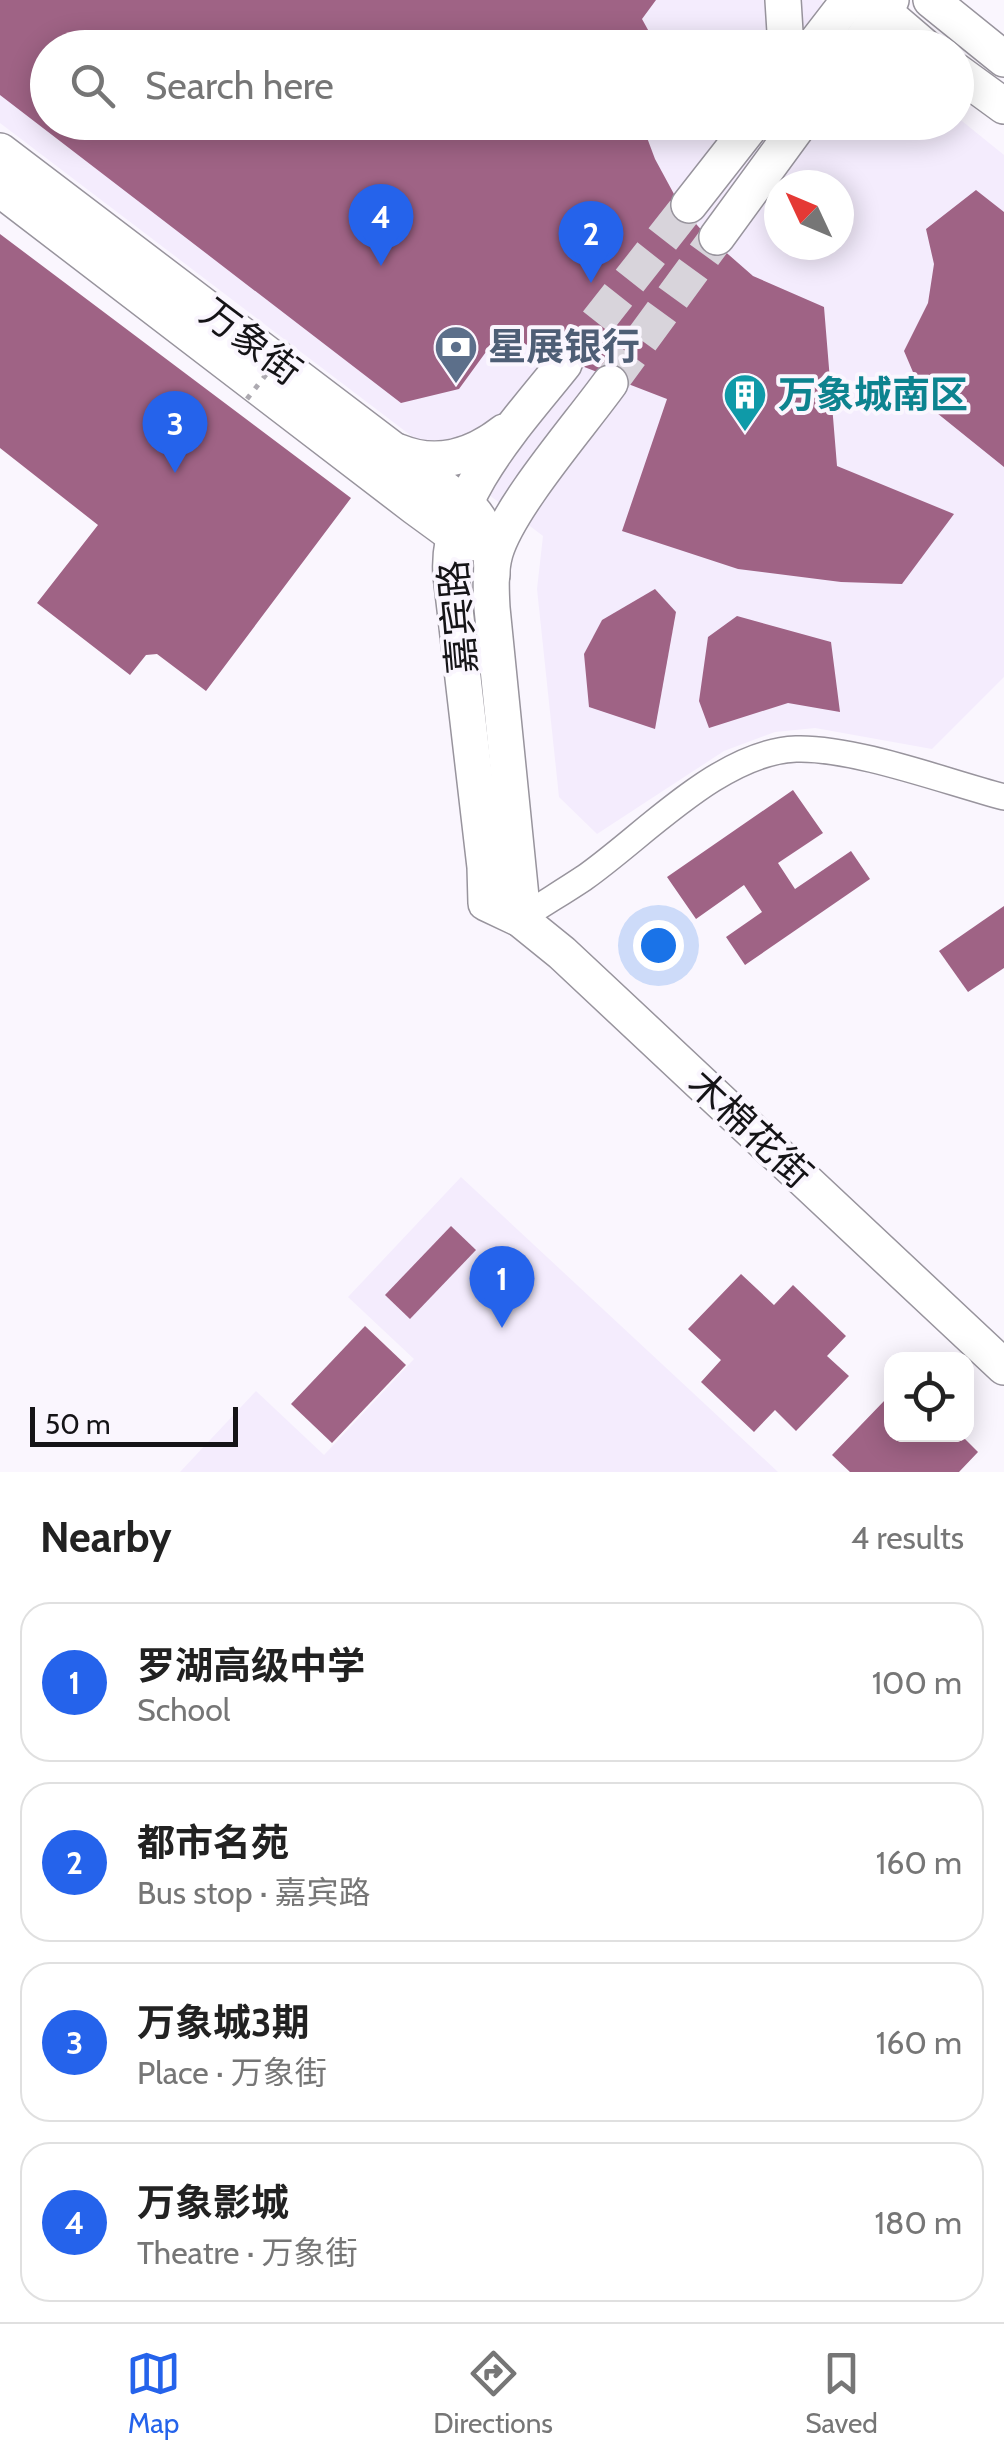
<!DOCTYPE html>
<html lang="en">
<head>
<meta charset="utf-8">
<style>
	:root { --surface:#fff; --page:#f6f6f6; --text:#222; --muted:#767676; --line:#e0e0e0; --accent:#2563eb }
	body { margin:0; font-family:Cabin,"Noto Sans SC",sans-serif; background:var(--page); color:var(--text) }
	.controls { position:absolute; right:30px; bottom:30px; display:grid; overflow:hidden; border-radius:20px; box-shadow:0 5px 25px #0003 }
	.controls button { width:90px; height:90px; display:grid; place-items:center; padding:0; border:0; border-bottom:2px solid var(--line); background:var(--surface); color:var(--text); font:50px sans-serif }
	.compass { position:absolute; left:764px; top:170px; width:90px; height:90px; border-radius:50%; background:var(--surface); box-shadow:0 5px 25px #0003; rotate:314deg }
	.scale { position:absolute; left:30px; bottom:25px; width:208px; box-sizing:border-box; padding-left:10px; border:5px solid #151417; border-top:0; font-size:28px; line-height:35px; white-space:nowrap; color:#151417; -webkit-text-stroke:8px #faf6fe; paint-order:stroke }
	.you { position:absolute; left:658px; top:945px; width:35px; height:35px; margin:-25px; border:8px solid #fff; border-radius:50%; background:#1a73e8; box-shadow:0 0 0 15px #1a73e833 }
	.badge { display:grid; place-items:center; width:65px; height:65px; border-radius:50%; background:var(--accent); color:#fff; font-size:32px; font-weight:700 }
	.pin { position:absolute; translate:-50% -82px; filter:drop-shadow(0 2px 5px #0008) }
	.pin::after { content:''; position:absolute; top:52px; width:35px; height:30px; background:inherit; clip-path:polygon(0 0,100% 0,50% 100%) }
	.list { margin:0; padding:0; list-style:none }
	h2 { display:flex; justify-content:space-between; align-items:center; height:130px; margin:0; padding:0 40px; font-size:42px }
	h2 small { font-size:32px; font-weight:400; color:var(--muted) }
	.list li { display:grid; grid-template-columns:65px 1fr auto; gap:30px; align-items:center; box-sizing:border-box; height:160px; margin:0 20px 20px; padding:0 20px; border:2px solid var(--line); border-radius:30px }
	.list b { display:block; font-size:38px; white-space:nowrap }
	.list p { margin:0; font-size:32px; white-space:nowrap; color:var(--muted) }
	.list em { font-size:32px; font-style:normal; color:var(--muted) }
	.icon { flex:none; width:55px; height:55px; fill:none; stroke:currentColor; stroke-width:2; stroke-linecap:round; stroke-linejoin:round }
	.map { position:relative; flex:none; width:1004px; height:1472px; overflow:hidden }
	.search { position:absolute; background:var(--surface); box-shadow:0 5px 25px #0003; left:30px; right:30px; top:30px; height:110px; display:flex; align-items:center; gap:25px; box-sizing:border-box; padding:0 35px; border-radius:55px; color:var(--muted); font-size:38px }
	.sheet { height:850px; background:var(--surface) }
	nav { display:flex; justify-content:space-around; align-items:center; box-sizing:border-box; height:140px; border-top:2px solid var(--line); background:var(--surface); font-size:28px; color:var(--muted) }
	nav a { display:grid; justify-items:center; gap:5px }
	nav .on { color:var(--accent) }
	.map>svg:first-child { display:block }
	.built { fill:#f4ecfd; fill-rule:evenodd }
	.building { fill:#9f6385 }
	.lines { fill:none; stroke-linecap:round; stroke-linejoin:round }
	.secondary-tunnel { stroke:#d8d4db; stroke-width:35; stroke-dasharray:35 18; stroke-linecap:butt }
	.street-casing { stroke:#98949d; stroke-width:28 }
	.secondary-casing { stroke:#98949d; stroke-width:38 }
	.street { stroke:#fff; stroke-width:25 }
	.secondary { stroke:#fff; stroke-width:35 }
	.path-bridge { stroke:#adaab1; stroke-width:5; stroke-dasharray:5 8; stroke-linecap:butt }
	.labels { text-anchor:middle; stroke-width:8; stroke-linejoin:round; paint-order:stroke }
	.street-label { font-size:38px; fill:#151417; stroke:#faf6fe }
	.service-label { font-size:38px; font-weight:bold; fill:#4e5e75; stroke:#faf6fe; text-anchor:start }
	.culture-label { font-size:38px; font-weight:bold; fill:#0d838f; stroke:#faf6fe; text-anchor:start }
</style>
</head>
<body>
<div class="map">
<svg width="1004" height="1472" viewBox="0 0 1004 1472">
	<rect width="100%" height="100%" fill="#faf6fe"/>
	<g class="built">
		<path d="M0 0H821L876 47 48 48V122H956L957 117 1004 155V677L932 749 815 728 775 732 724 751 597 834 559 797 537 589 543 536 0 123ZM779 185H839V245H779Z"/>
		<polygon points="461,1177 778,1472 180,1472 256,1391 324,1455 414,1359 348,1297"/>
	</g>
	<g class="building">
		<polygon points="0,0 656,0 642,19 658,48 48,48 48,122 655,122 646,135 655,159 681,207 705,234 753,276 824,307 837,466 954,514 902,584 841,582 738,569 622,531 667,399 499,334 459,389 401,403 0,95"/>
		<polygon points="976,190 1004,212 1004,467 927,405 904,351 928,303 934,264 926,229"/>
		<polygon points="0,234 351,498 206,691 157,654 146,655 130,675 37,603 98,525 0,448"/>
		<polygon points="655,589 676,612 655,729 589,707 584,654 602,620"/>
		<polygon points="737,616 831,642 840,712 788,703 709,728 699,701 708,637"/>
		<polygon points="793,790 823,833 778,863 795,889 851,851 870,879 745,965 726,937 762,912 744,885 696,919 667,877"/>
		<polygon points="1004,906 1004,968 968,992 939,951"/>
		<polygon points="451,1226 476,1250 410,1319 385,1295"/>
		<polygon points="741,1274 774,1305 793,1285 846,1336 827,1356 849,1376 796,1431 775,1410 754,1432 701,1382 721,1360 688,1329"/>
		<polygon points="365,1326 406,1365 332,1443 291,1404"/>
		<polygon points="885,1400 892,1406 892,1434 960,1434 978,1452 959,1472 850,1472 832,1455"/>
	</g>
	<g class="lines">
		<g class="secondary-tunnel">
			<polyline points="564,364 689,205"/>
			<polyline points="610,383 717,237"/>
		</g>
		<g class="street-casing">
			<path id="street" d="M520 919C541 905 563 892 584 878 644 836 720 752 796 749 853 747 947 782 1004 797"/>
		</g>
		<g class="secondary-casing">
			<g id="secondary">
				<polyline points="783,0 786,48"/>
				<polyline points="870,0 926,48"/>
				<polyline points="931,0 1004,59"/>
				<polyline points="812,48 849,0"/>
				<polyline points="856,48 891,0"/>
				<polyline points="956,71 1004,106"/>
				<path d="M0 151 471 509C488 527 492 551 492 575"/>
				<polyline points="0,189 415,507 452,534 470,543"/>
				<polyline points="689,205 754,122"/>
				<polyline points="717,237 801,122"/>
				<path d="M564 364C518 422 445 498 451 575L485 867 486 903 520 919 562 953 1004 1367"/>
				<path d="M399 452C438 468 473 456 504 432"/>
				<path d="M520 919 521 897 492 608C491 590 490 571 495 553 509 506 579 426 610 383"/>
			</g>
		</g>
		<use href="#street" class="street"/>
		<use href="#secondary" class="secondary"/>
		<polyline class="path-bridge" points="247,399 290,344"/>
	</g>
	<defs>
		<g id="bank-pin" transform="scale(2.25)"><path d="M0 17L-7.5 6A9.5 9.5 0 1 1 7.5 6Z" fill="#5c6f8a" stroke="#faf6fe"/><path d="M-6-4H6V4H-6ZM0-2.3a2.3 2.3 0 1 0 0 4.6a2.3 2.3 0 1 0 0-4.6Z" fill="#fff"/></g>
		<g id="building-pin" transform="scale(2.25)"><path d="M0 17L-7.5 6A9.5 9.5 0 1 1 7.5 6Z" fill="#0f9aa8" stroke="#faf6fe"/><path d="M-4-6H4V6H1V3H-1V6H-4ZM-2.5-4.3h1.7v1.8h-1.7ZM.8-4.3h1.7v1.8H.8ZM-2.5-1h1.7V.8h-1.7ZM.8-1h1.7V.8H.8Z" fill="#fff"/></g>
	</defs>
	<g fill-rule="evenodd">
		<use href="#bank-pin" x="456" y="347"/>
		<use href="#building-pin" x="745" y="395"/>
	</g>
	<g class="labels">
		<g class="street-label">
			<text transform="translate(251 342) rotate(37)" y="13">万象街</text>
			<text transform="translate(458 617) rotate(-95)" y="13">嘉宾路</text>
			<text transform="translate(750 1129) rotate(43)" y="13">木棉花街</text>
		</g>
		<g class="service-label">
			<text x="488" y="360">星展银行</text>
		</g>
		<g class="culture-label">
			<text x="778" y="408">万象城南区</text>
		</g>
	</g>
</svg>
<div class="controls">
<button><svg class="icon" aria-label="locate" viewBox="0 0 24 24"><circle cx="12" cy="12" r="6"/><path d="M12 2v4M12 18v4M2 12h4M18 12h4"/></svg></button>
</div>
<svg class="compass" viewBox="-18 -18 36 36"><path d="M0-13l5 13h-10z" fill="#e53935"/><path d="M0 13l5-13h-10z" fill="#767676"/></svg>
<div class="scale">50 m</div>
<div class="you"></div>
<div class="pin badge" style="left:502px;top:1328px">1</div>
<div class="pin badge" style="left:591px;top:283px">2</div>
<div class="pin badge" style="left:175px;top:473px">3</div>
<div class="pin badge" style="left:381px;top:266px">4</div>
<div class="search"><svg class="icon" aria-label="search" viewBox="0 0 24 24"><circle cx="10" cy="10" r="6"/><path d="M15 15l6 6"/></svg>Search here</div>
</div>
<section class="sheet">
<h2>Nearby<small>4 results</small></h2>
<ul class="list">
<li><span class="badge">1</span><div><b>罗湖高级中学</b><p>School</p></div><em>100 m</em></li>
<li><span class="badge">2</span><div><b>都市名苑</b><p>Bus stop · 嘉宾路</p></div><em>160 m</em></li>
<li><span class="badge">3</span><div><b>万象城3期</b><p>Place · 万象街</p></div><em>160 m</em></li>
<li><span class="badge">4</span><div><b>万象影城</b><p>Theatre · 万象街</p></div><em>180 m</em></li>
</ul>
</section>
<nav>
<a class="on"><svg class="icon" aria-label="map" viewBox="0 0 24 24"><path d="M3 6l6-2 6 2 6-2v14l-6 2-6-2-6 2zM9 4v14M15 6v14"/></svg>Map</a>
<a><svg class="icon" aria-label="directions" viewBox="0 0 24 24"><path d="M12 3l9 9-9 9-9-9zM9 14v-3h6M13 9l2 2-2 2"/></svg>Directions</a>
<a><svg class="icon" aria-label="saved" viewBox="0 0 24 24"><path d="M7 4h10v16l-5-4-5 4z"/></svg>Saved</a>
</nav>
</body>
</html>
